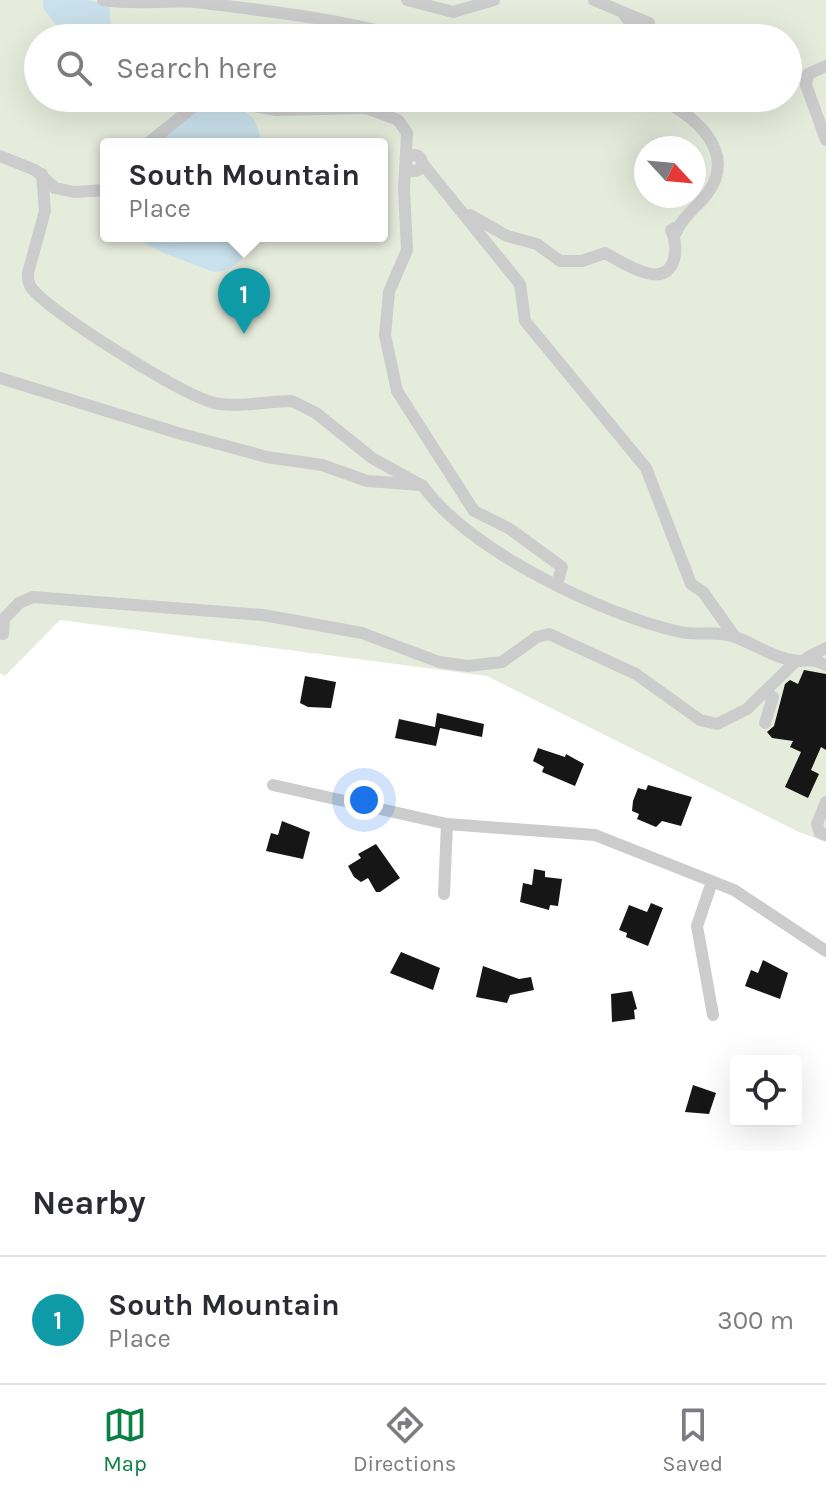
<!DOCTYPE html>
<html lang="en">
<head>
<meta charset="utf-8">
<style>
	:root { --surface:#fff; --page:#f7f7f7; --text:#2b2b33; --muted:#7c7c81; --line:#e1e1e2; --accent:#0b8043 }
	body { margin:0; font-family:Karla,sans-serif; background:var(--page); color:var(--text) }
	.controls { position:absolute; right:24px; bottom:24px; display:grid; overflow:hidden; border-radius:8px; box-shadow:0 8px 32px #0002 }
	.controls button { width:72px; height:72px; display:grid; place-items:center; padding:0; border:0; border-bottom:2px solid var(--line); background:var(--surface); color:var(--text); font:40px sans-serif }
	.compass { position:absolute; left:634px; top:136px; width:72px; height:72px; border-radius:50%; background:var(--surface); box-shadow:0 8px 32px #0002; rotate:116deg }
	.you { position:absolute; left:364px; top:800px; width:28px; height:28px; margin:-20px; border:6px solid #fff; border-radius:50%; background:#1a73e8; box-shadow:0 0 0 12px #1a73e833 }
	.badge { display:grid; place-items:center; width:52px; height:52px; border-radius:50%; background:var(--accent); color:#fff; font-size:26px; font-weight:700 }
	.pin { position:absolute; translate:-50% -66px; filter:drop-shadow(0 2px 4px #0008) }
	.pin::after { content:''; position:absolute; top:42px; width:28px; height:24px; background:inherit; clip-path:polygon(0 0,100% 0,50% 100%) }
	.popup { position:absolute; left:100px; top:138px; width:288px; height:104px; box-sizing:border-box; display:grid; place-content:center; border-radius:8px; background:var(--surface); filter:drop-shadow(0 2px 6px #0005); font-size:26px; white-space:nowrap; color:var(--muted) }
	.popup b { font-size:30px; color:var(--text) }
	.popup::after { content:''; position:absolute; left:50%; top:100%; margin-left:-16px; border:16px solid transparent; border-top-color:var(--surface) }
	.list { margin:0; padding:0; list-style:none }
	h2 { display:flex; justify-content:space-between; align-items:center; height:104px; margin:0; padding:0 32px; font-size:34px }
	h2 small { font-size:26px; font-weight:400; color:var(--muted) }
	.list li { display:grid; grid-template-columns:52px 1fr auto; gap:24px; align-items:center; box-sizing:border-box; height:128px; padding:0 32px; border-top:2px solid var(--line) }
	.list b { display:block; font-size:30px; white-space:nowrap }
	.list p { margin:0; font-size:26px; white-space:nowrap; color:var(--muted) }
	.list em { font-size:26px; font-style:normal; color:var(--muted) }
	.icon { flex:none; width:44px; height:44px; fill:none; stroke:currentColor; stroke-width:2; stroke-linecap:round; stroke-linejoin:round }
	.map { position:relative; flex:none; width:826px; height:1151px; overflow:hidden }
	.search { position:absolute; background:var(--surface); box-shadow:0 8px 32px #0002; left:24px; right:24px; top:24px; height:88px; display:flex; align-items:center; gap:20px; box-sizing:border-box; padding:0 28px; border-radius:44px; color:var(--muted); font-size:30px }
	.sheet { height:232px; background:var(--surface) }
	nav { display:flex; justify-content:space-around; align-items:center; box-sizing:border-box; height:112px; border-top:2px solid var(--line); background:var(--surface); font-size:22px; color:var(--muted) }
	nav a { display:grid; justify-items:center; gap:4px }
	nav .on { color:var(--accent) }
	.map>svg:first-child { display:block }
	.green { fill:#e6ecdc; fill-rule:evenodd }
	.water { fill:#c9e1ec }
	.building { fill:#161616 }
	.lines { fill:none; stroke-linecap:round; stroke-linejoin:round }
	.minor { stroke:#ccc; stroke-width:12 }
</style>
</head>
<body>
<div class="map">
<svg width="826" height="1151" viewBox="0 0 826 1151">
	<rect width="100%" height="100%" fill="#fff"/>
	<path class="green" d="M0 0H826V842L799 832 487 676 60 620 5 676 0 673ZM38 38H788V98H38ZM106 144H382V236H106ZM646 148H694V196H646Z"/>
	<g class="water">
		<polygon points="86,0 109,4 112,38 66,38 43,8 43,0"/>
		<path d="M221 104C247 110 259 115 260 144H153L196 110Z"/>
		<path d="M131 236H254C249 254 234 272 214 272L166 254Z"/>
	</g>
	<g class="building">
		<polygon points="804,670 826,674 826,750 821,747 811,770 819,774 808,798 785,787 801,752 790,747 793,741 772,738 767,732 774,726 785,684 790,680 798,684"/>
		<polygon points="305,676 336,682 331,708 308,707 300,703"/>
		<polygon points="437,713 484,724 482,737 440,728 436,746 395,738 399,719 435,727"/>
		<polygon points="538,748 565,757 566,754 584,764 575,786 542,772 544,767 533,761"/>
		<polygon points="648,785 692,797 681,826 662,821 656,827 637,819 639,814 632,811 633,801 638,788 646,790"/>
		<polygon points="282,821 310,832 303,859 266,851 271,833 278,835"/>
		<polygon points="376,844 400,878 380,892 376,892 368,878 361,882 354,877 348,866 361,858 358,854"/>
		<polygon points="534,869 545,871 545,877 562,879 558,906 550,905 549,910 520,902 523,883 532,885"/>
		<polygon points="651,903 663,908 648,946 626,937 627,933 619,930 629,905 647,912"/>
		<polygon points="401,952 440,968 433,990 390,973"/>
		<polygon points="763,960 788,973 780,999 745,986 751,970 758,973"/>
		<polygon points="483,966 519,979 531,977 534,990 510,995 507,1003 476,997"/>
		<polygon points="632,991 637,1009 634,1010 635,1019 612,1022 611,994"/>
		<polygon points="693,1085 716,1093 709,1114 685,1112"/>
	</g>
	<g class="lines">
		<g class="minor">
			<path d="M103 0C133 5 165 0 195 2 267 11 337 18 407 38"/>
			<polyline points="407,0 453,12 494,0"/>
			<polyline points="594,0 649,23 645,31 633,26 623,13"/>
			<polyline points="826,66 808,74 806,85 826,140"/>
			<path d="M658 98C694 115 739 152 707 194 697 207 682 217 676 233"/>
			<polyline points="147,144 197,104 220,100 276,110 366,108 398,120 407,133 404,189 407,250 389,292 385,335 397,391 474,511 510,529 562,567 557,584"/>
			<circle cx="414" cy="163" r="8"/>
			<polyline points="0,156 35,170 55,188 74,192 106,190"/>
			<polyline points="422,163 520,284 525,321 646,468 691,584 703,592 735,637"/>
			<path d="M42 174 45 211 28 273C28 280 28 284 33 290 58 317 176 391 211 402 234 409 268 401 292 401L316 413 372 458 419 484"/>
			<path d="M470 215 507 236 537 244 560 261H582L605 253C618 260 633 270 647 273 676 282 680 248 671 230L679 226"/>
			<path d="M0 378 178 433 267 457 322 465 367 481 422 485C470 551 601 614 680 632 697 636 718 630 735 637 754 644 771 656 791 660 806 663 807 656 826 665"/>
			<polyline points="0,623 19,603 33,597 263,615 362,633 439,662 468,666 502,662 537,637 549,634 636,674 700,720 717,724 747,709 796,661"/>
			<polyline points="0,633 3,634 4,620"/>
			<polyline points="808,657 826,648"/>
			<polyline points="765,723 773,697 768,695"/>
			<polyline points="273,785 447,824 595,835 734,890 826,951"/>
			<polyline points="826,802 817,824 820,833 826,835"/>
			<polyline points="712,882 697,926 713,1015"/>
			<polyline points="444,894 447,824"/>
		</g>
	</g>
</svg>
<div class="controls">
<button><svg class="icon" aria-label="locate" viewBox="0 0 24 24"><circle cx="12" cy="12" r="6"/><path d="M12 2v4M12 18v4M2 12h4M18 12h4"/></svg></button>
</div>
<svg class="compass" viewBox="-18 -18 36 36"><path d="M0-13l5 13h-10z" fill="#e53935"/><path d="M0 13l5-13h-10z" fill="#7c7c81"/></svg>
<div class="you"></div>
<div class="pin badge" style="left:244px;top:334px;background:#0f9aa8">1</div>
<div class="popup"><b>South Mountain</b>Place</div>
<div class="search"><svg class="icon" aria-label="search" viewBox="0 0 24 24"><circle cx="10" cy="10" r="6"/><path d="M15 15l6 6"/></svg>Search here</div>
</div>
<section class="sheet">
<h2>Nearby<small></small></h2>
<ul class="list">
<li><span class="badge" style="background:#0f9aa8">1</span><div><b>South Mountain</b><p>Place</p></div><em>300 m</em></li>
</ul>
</section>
<nav>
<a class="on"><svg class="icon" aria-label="map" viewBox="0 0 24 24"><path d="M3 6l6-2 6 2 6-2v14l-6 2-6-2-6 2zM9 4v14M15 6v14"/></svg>Map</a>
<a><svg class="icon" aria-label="directions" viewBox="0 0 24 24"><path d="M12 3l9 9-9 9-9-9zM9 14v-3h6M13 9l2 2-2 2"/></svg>Directions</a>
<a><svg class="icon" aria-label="saved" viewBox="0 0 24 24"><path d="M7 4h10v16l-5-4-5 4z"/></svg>Saved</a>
</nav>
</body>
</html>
